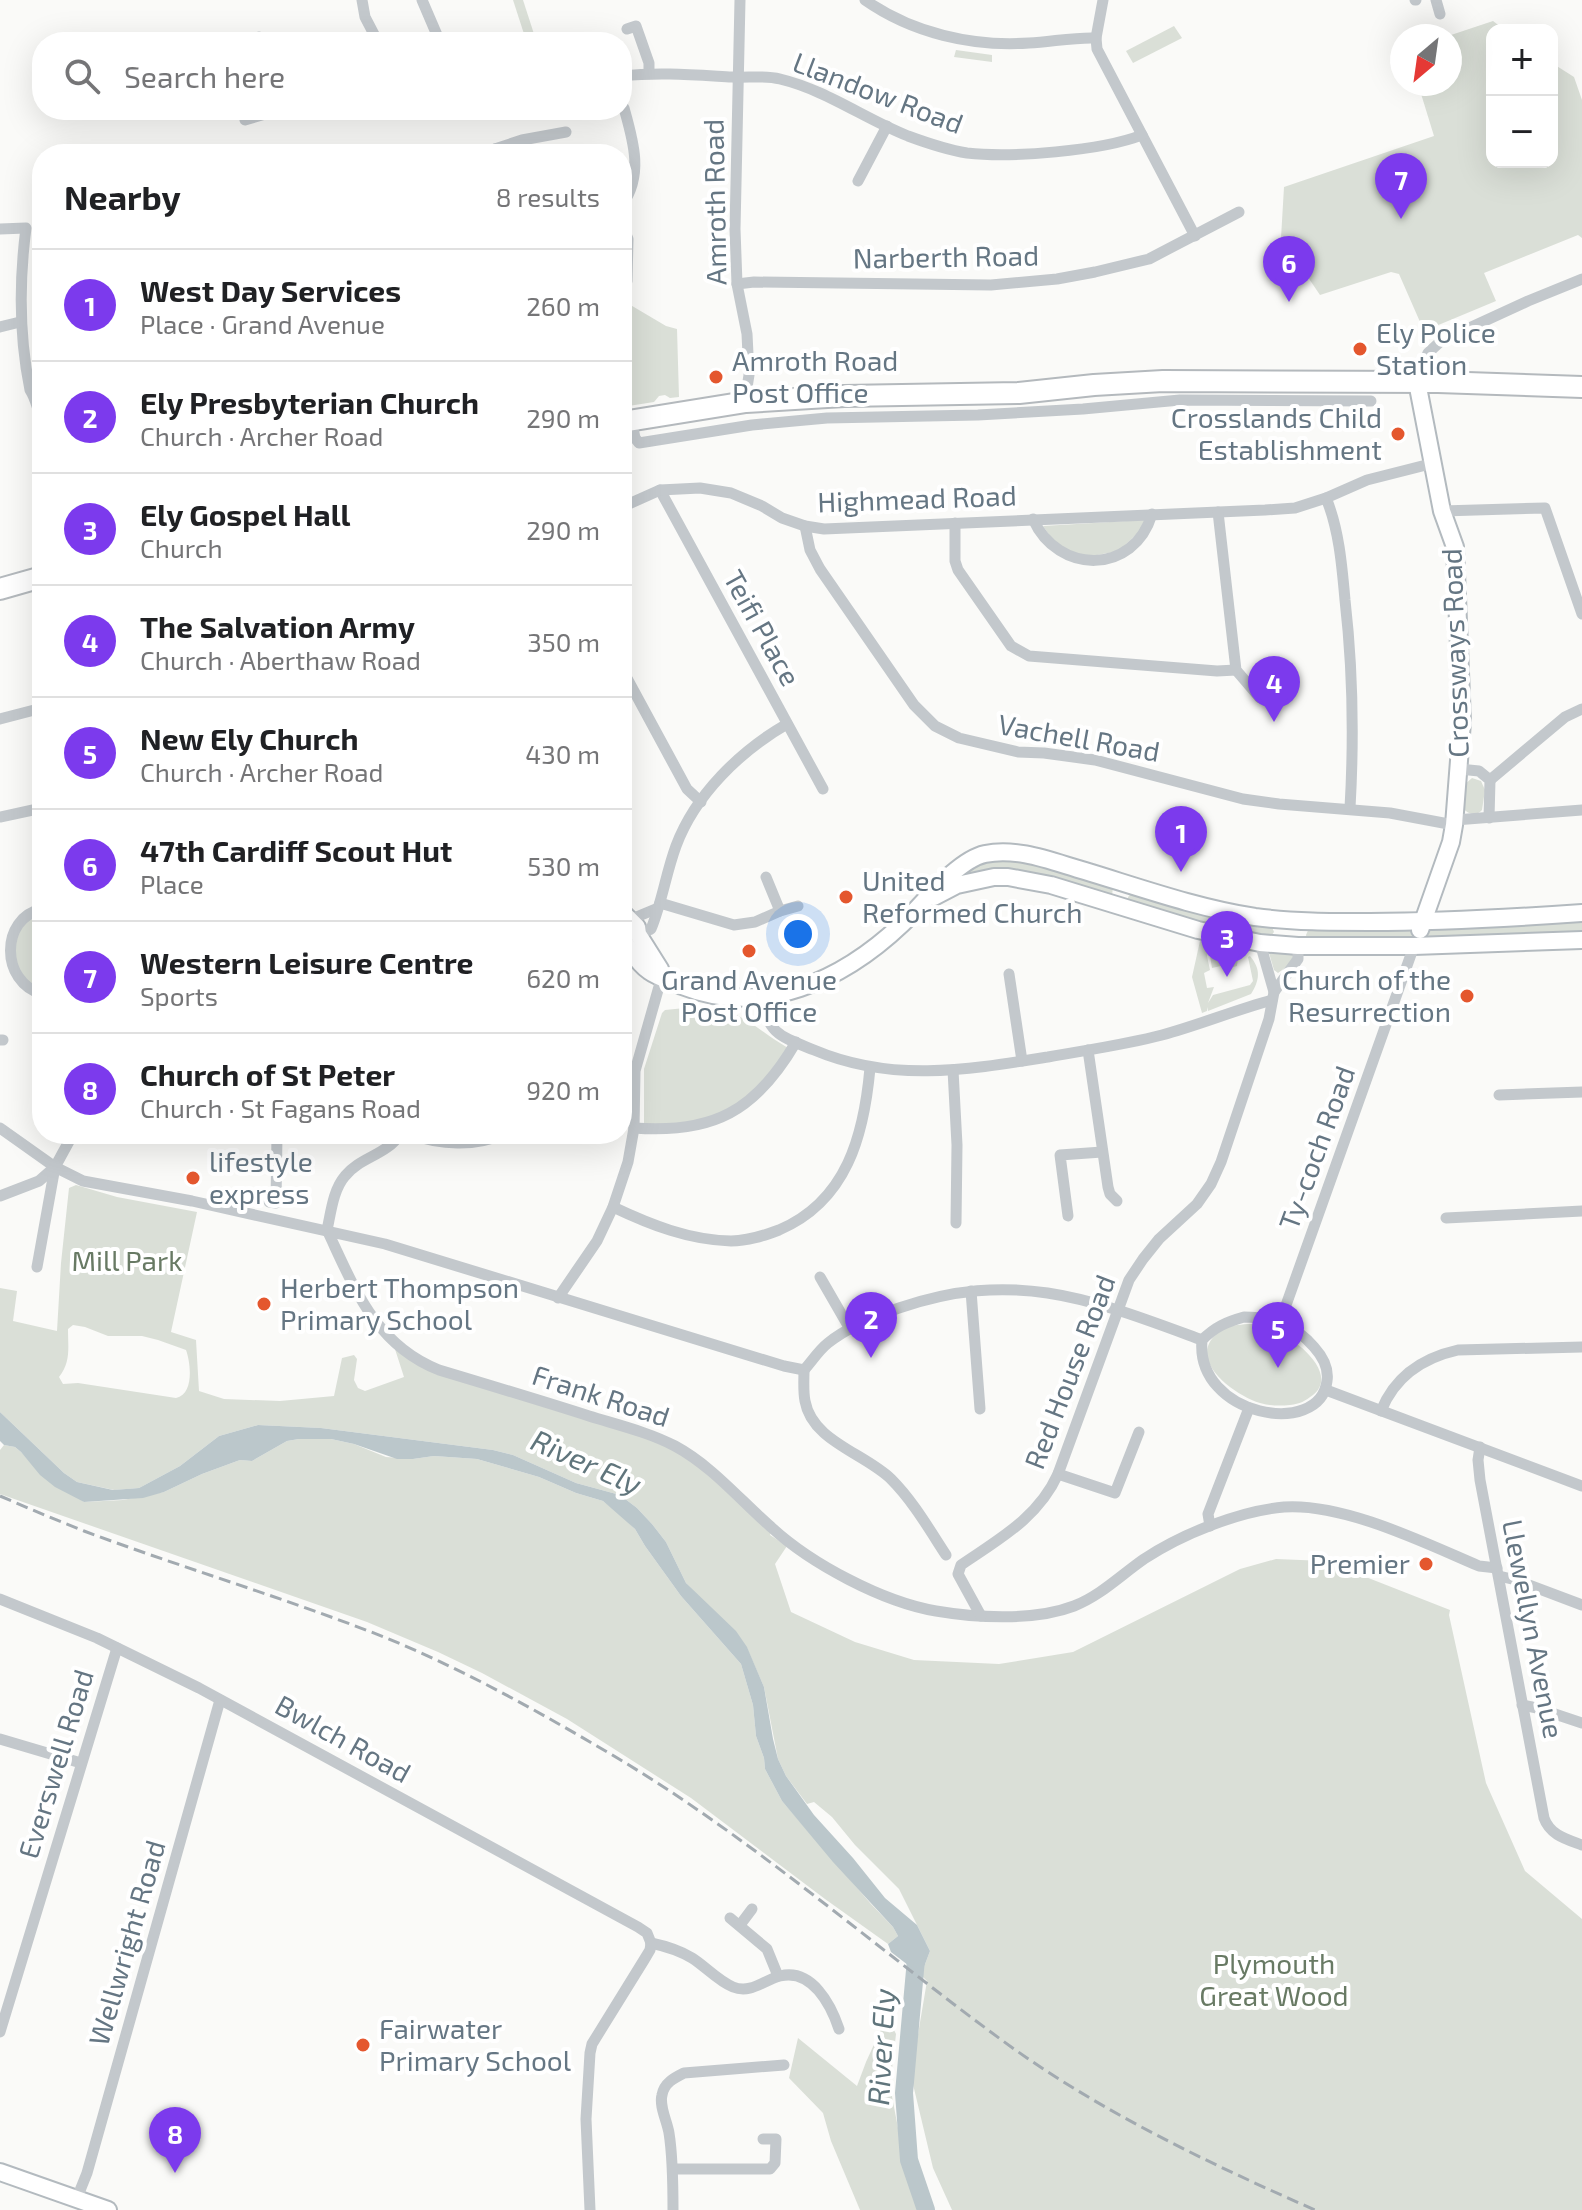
<!DOCTYPE html>
<html lang="en">
<head>
<meta charset="utf-8">
<style>
	:root { --surface:#fff; --page:#f6f6f6; --text:#202124; --muted:#757577; --line:#e0e0e0; --accent:#7c3aed }
	body { margin:0; font-family:"Exo 2",sans-serif; background:var(--page); color:var(--text) }
	.controls { position:absolute; right:24px; top:24px; display:grid; overflow:hidden; border-radius:16px; box-shadow:0 8px 32px #0002 }
	.controls button { width:72px; height:72px; display:grid; place-items:center; padding:0; border:0; border-bottom:2px solid var(--line); background:var(--surface); color:var(--text); font:40px sans-serif }
	.compass { position:absolute; left:1390px; top:24px; width:72px; height:72px; border-radius:50%; background:var(--surface); box-shadow:0 8px 32px #0002; rotate:209deg }
	.you { position:absolute; left:798px; top:934px; width:28px; height:28px; margin:-20px; border:6px solid #fff; border-radius:50%; background:#1a73e8; box-shadow:0 0 0 12px #1a73e833 }
	.badge { display:grid; place-items:center; width:52px; height:52px; border-radius:50%; background:var(--accent); color:#fff; font-size:26px; font-weight:700 }
	.pin { position:absolute; translate:-50% -66px; filter:drop-shadow(0 2px 4px #0008) }
	.pin::after { content:''; position:absolute; top:42px; width:28px; height:24px; background:inherit; clip-path:polygon(0 0,100% 0,50% 100%) }
	.list { margin:0; padding:0; list-style:none }
	h2 { display:flex; justify-content:space-between; align-items:center; height:104px; margin:0; padding:0 32px; font-size:34px }
	h2 small { font-size:26px; font-weight:400; color:var(--muted) }
	.list li { display:grid; grid-template-columns:52px 1fr auto; gap:24px; align-items:center; box-sizing:border-box; height:112px; padding:0 32px; border-top:2px solid var(--line) }
	.list b { display:block; font-size:30px; white-space:nowrap }
	.list p { margin:0; font-size:26px; white-space:nowrap; color:var(--muted) }
	.list em { font-size:26px; font-style:normal; color:var(--muted) }
	.icon { flex:none; width:44px; height:44px; fill:none; stroke:currentColor; stroke-width:2; stroke-linecap:round; stroke-linejoin:round }
	.map { position:relative; flex:none; width:1582px; height:2210px; overflow:hidden }
	.search { position:absolute; background:var(--surface); box-shadow:0 8px 32px #0002; left:32px; top:32px; width:600px; height:88px; display:flex; align-items:center; gap:20px; box-sizing:border-box; padding:0 28px; border-radius:32px; color:var(--muted); font-size:30px }
	.panel { position:absolute; background:var(--surface); box-shadow:0 8px 32px #0002; left:32px; top:144px; width:600px; height:1000px; border-radius:32px }
	.map>svg:first-child { display:block }
	.green { fill:#dadfd7; fill-rule:evenodd }
	.water { fill:#bbc7cb }
	.lines { fill:none; stroke-linecap:round; stroke-linejoin:round }
	.river { stroke:#bbc7cb; stroke-width:18 }
	.secondary-casing { stroke:#b3babf; stroke-width:20 }
	.highway-casing { stroke:#b4b9bd; stroke-width:24 }
	.street { stroke:#c3c8cc; stroke-width:11 }
	.secondary { stroke:#fff; stroke-width:16 }
	.highway { stroke:#fff; stroke-width:20 }
	.rail { stroke:#a2aab0; stroke-width:3; stroke-dasharray:12 6; stroke-linecap:butt }
	.poi-dot { fill:#e4572e; stroke:#fff; stroke-width:3 }
	.labels { text-anchor:middle; stroke-width:8; stroke-linejoin:round; paint-order:stroke }
	.street-label { font-size:28px; fill:#657683; stroke:#fff }
	.poi-label { font-size:28px; fill:#657683; stroke:#fff; text-anchor:start }
	.park-label { font-size:28px; fill:#687a64; stroke:#fff }
	.water-label { font-size:30px; font-style:italic; fill:#60757c; stroke:#fff }
</style>
</head>
<body>
<div class="map">
<svg width="1582" height="2210" viewBox="0 0 1582 2210">
	<rect width="100%" height="100%" fill="#fafaf8"/>
	<g class="green">
		<polygon points="513,0 523,0 534,34 525,37"/>
		<polygon points="1493,21 1505,30 1492,30 1492,162 1552,162 1552,63 1574,77 1582,100 1582,238 1578,235 1484,273 1496,301 1424,331 1399,274 1391,272 1320,295 1291,252 1280,255 1284,187 1434,136 1418,84 1450,84 1450,36 1448,36"/>
		<polygon points="1174,26 1182,38 1133,63 1126,51"/>
		<polygon points="956,50 992,55 992,62 954,57"/>
		<polygon points="622,300 666,326 677,329 679,397 670,398 665,395 659,396 654,402 622,407"/>
		<polygon points="1144,520 1145,526 1119,551 1086,557 1057,546 1043,526"/>
		<path d="M1472 778 1481 781 1485 790 1482 810C1477 816 1468 815 1463 808L1464 785Z"/>
		<path d="M1017 858 1113 887 1112 896 1041 878 950 884C974 864 986 860 1017 858Z"/>
		<polygon points="1133,892 1272,927 1274,932 1271,936 1255,938 1128,902 1128,897"/>
		<polygon points="42,914 42,988 24,982 9,943 32,916"/>
		<polygon points="1582,921 1582,936 1426,938 1424,934 1427,928"/>
		<polygon points="1309,928 1409,928 1413,934 1412,939 1307,939 1306,935"/>
		<path d="M1200 941 1211 943 1207 956 1210 970 1204 973 1207 988 1214 987 1208 1003 1213 995 1250 985 1253 981 1248 957 1250 956C1261 969 1260 980 1251 994L1208 1011 1207 1007V1011L1202 1013 1192 977Z"/>
		<polygon points="1214,944 1244,951 1238,958 1237,966 1226,969 1225,965 1212,968 1210,956"/>
		<polygon points="1269,953 1295,954 1289,965 1278,973 1274,970"/>
		<path d="M695 1007C744 1009 749 1025 788 1048L761 1085 729 1110 694 1122 644 1125V1069L662 1013 665 1010Z"/>
		<path d="M76 1185 117 1197 197 1212 171 1332 196 1340 199 1391 224 1399 280 1401 334 1396 342 1358 354 1355 357 1359 354 1380 358 1388 365 1391 404 1377 393 1343 410 1356 674 1446 772 1529 770 1535 787 1546 775 1564 791 1612 855 1642 914 1660 999 1664 1073 1652 1240 1569 1276 1559 1325 1561 1450 1610 1449 1615 1486 1783 1525 1871 1582 1919V2210H952L933 2168 911 2076 927 1981 921 1975 930 1951 899 1889 855 1845 832 1817 814 1802 807 1804 786 1776 778 1759 764 1687 747 1648 686 1583 666 1542 652 1524 637 1508 620 1495 576 1483 513 1455 493 1450 321 1428 258 1425 219 1436 180 1466 139 1488 114 1490 77 1482 64 1473 0 1412V1288L17 1291 13 1321 57 1331 61 1263 69 1188ZM73 1325 85 1327 108 1336H142L158 1340 186 1350C191 1364 194 1394 176 1398L78 1383 63 1384 59 1377C71 1362 68 1348 68 1329Z"/>
		<path d="M1247 1324C1253 1324 1259 1324 1265 1326 1287 1332 1342 1371 1313 1395 1305 1401 1300 1404 1290 1405 1280 1406 1270 1406 1260 1403 1232 1394 1181 1356 1223 1329 1229 1325 1239 1325 1247 1324Z"/>
		<polygon points="299,1439 331,1439 354,1444 386,1457 413,1459 434,1456 477,1459 539,1477 576,1493 603,1501 622,1516 635,1529 645,1546 681,1596 741,1664 753,1705 756,1736 764,1758 765,1769 782,1801 871,1904 893,1927 898,1936 888,1944 825,1899 691,1798 567,1719 482,1673 438,1652 367,1622 0,1494 0,1450 4,1445 15,1447 21,1452 30,1462 84,1502 123,1500 164,1492 202,1474 240,1460 252,1461 287,1441"/>
		<polygon points="887,2016 896,2034 890,2086 898,2128 909,2173 927,2210 860,2210 831,2141 823,2113 789,2078 798,2038 857,2086 866,2062"/>
	</g>
	<polygon class="water" points="0,1412 64,1473 77,1482 113,1490 139,1488 180,1466 219,1436 258,1425 321,1428 493,1450 513,1455 576,1483 620,1495 637,1508 652,1524 666,1542 686,1583 736,1631 747,1647 764,1687 773,1739 778,1759 786,1776 814,1815 853,1858 885,1898 917,1925 930,1951 921,1975 891,1952 888,1944 898,1936 893,1927 833,1862 782,1801 765,1769 764,1758 756,1736 753,1705 741,1664 681,1596 645,1546 635,1529 603,1501 576,1493 539,1477 477,1459 434,1456 413,1459 397,1459 354,1444 331,1439 299,1439 287,1441 252,1461 240,1460 202,1474 164,1492 143,1498 84,1502 55,1487 40,1475 21,1452 15,1447 4,1445 0,1441"/>
	<g class="lines">
		<polyline class="river" points="917,1948 904,2093 909,2160 926,2210"/>
		<g class="secondary-casing">
			<g id="secondary">
				<polyline points="1417,382 1442,511 1455,547 1462,722 1454,825 1451,842 1420,930"/>
				<polyline points="934,897 957,885 994,877 1008,877 1051,885 1198,930 1260,943 1298,946 1414,946 1582,940"/>
				<polyline points="622,912 637,927 638,934 660,969 662,976"/>
				<path d="M622 939C631 950 637 963 649 971 657 977 673 982 682 986 763 1018 843 980 902 924 923 904 957 860 985 854 1018 847 1053 862 1085 871 1141 888 1197 908 1255 917 1293 922 1332 922 1370 922 1441 922 1511 918 1582 913"/>
				<polyline points="0,2172 108,2210"/>
			</g>
		</g>
		<g class="highway-casing">
			<g id="highway">
				<polyline points="622,422 746,402 844,396 1019,393 1094,385 1163,381 1438,382 1582,387"/>
				<polyline points="0,589 42,577"/>
			</g>
		</g>
		<g class="street">
			<polyline points="362,0 365,17 378,42"/>
			<polyline points="422,0 440,42"/>
			<polyline points="740,0 735,229 737,284 747,334 749,375 746,394 746,402"/>
			<path d="M865 0C912 33 972 47 1029 43 1051 42 1074 37 1096 38"/>
			<polyline points="1103,0 1096,38 1097,49 1195,236"/>
			<polyline points="1415,0 1416,0"/>
			<polyline points="1436,0 1440,14"/>
			<polyline points="627,29 636,26 649,63 649,73"/>
			<polyline points="236,42 259,37 269,42"/>
			<path d="M622 76C659 72 695 75 732 77 748 78 764 75 780 79 826 90 865 119 908 136 927 143 948 150 967 153 1011 158 1101 151 1142 135"/>
			<polyline points="245,120 279,110"/>
			<polyline points="480,154 495,149"/>
			<polyline points="496,154 495,149 522,140 566,132"/>
			<polyline points="858,181 887,126"/>
			<path d="M622 205C644 175 633 140 624 108"/>
			<polyline points="622,224 628,239 627,281"/>
			<path d="M0 229 26 228C19 282 19 336 30 390 36 399 37 409 42 419"/>
			<polyline points="737,284 754,282 991,285 1057,279 1095,272 1149,259 1239,212"/>
			<polyline points="0,327 20,322"/>
			<polyline points="1417,382 1428,353 1441,341 1528,301 1582,279"/>
			<polyline points="631,419 635,438 639,443 752,425 827,418 978,415 1083,409 1180,400 1371,401"/>
			<polyline points="660,490 823,789"/>
			<path d="M1326 498C1339 529 1342 566 1345 600 1353 670 1354 738 1350 808"/>
			<polyline points="622,507 660,490 700,488 731,493 762,506 782,518 805,526 824,529 1265,510 1295,508 1326,498 1367,480 1434,463"/>
			<polyline points="1442,511 1545,508 1582,614"/>
			<polyline points="1218,512 1236,670 1260,698"/>
			<path d="M1033 519C1058 575 1134 575 1152 514"/>
			<polyline points="955,523 955,561 958,570 1011,646 1029,656 1217,671 1236,670"/>
			<polyline points="805,526 810,550 820,569 914,705 935,726 959,738 1018,752 1044,753 1095,760 1243,799 1279,804 1390,813 1454,825"/>
			<polyline points="622,669 687,789 701,802"/>
			<polyline points="0,719 42,708"/>
			<polyline points="1459,769 1479,771 1490,780 1489,818"/>
			<polyline points="1490,780 1565,717 1582,709"/>
			<polyline points="0,817 42,808"/>
			<polyline points="1455,820 1582,810"/>
			<polyline points="660,903 734,925 755,922 780,911 766,877"/>
			<path d="M42 909C0 918 0 982 42 994"/>
			<polyline points="780,911 798,906"/>
			<polyline points="631,923 634,918 658,908"/>
			<path d="M638 934 651 929C662 902 666 873 676 846 695 795 740 751 787 724"/>
			<polyline points="1009,974 1022,1061"/>
			<polyline points="1274,992 1298,959 1298,946"/>
			<path d="M762 998C767 1034 782 1037 814 1050 892 1083 967 1070 1048 1057 1086 1050 1124 1045 1162 1035 1199 1025 1235 1010 1272 1000"/>
			<polyline points="0,1040 3,1040"/>
			<polyline points="1088,1050 1108,1187 1110,1194 1117,1201"/>
			<polyline points="953,1070 957,1145 956,1223"/>
			<polyline points="1499,1095 1582,1092"/>
			<polyline points="0,1128 55,1167 83,1181 192,1201 385,1244 784,1366 804,1370"/>
			<path d="M634 1128C713 1134 756 1111 796 1042"/>
			<path d="M400 1134C387 1155 360 1157 345 1176 333 1190 331 1212 327 1230 354 1287 375 1345 439 1370 489 1385 539 1400 589 1416 618 1425 648 1432 675 1446 712 1466 740 1500 771 1527 811 1564 883 1602 936 1611 977 1618 1035 1621 1074 1606 1100 1596 1121 1575 1144 1559 1182 1534 1239 1511 1284 1507 1344 1503 1425 1543 1479 1566L1497 1568"/>
			<path d="M410 1134C440 1145 475 1147 504 1134"/>
			<polyline points="0,1196 39,1181 55,1167"/>
			<polyline points="269,1202 276,1203 277,1134"/>
			<path d="M613 1207C651 1225 689 1240 731 1241 748 1241 763 1236 779 1230 847 1201 864 1135 870 1068"/>
			<polyline points="1068,1216 1060,1155 1102,1152"/>
			<polyline points="1446,1218 1582,1211"/>
			<polyline points="37,1267 55,1167 73,1134"/>
			<polyline points="820,1277 850,1329"/>
			<polyline points="971,1291 980,1409"/>
			<polyline points="558,1298 597,1241 613,1207 628,1162 634,1128 635,1071 662,976"/>
			<path d="M1244 1317C1273 1317 1295 1325 1314 1347 1323 1357 1329 1368 1327 1381 1320 1439 1195 1416 1202 1340 1215 1327 1226 1322 1244 1317Z"/>
			<polyline points="1280,1322 1414,946"/>
			<path d="M804 1370C812 1361 819 1350 828 1343 848 1327 875 1316 899 1308 1016 1268 1093 1300 1202 1340"/>
			<path d="M804 1370C804 1380 803 1391 805 1401 812 1441 864 1453 891 1479 913 1501 929 1529 946 1555"/>
			<polyline points="1326,1390 1582,1486"/>
			<path d="M1381 1411C1395 1376 1422 1358 1458 1350L1582 1347"/>
			<path d="M1480 1447 1478 1460 1480 1480 1544 1818C1550 1835 1566 1839 1582 1845"/>
			<polyline points="1058,1474 1115,1493 1139,1432"/>
			<polyline points="1210,1526 1208,1514 1249,1408"/>
			<polyline points="1499,1576 1516,1580 1582,1605"/>
			<polyline points="0,1599 97,1638 199,1688 638,1927 647,1933 651,1943"/>
			<path d="M981 1616 958 1574 961 1565C999 1539 1038 1518 1058 1474L1129 1280 1143 1259 1159 1239 1197 1204 1211 1184 1221 1162 1269 1019 1274 992 1260 943"/>
			<polyline points="1522,1705 1537,1708 1582,1723"/>
			<polyline points="0,1739 81,1763"/>
			<polyline points="730,1918 767,1949 778,1976"/>
			<polyline points="740,1925 752,1909"/>
			<path d="M651 1943C665 1946 679 1950 692 1958 705 1966 718 1981 733 1987 751 1994 764 1980 780 1976 812 1968 831 2005 839 2029"/>
			<polyline points="0,2032 117,1648"/>
			<polyline points="673,2169 770,2169 775,2163 776,2139 763,2139"/>
			<polyline points="77,2198 87,2173 220,1700"/>
			<polyline points="590,2210 586,2119 590,2053 592,2044 644,1960 650,1950 651,1943"/>
			<path d="M673 2210C673 2184 673 2158 669 2133 667 2121 659 2106 662 2095 664 2083 674 2078 684 2073L784 2065"/>
		</g>
		<use href="#secondary" class="secondary"/>
		<use href="#highway" class="highway"/>
		<path class="rail" d="M0 1496C28 1508 56 1520 84 1531 183 1568 285 1598 384 1637 465 1670 543 1714 619 1759 754 1840 876 1948 1003 2041 1099 2111 1206 2162 1315 2210"/>
	</g>
	<g class="poi-dot">
		<circle cx="1360" cy="349" r="8"/>
		<circle cx="716" cy="377" r="8"/>
		<circle cx="1398" cy="434" r="8"/>
		<circle cx="846" cy="897" r="8"/>
		<circle cx="749" cy="951" r="8"/>
		<circle cx="1467" cy="996" r="8"/>
		<circle cx="193" cy="1178" r="8"/>
		<circle cx="264" cy="1304" r="8"/>
		<circle cx="1426" cy="1564" r="8"/>
		<circle cx="363" cy="2045" r="8"/>
	</g>
	<g class="labels">
		<g class="street-label">
			<text transform="translate(878 93) rotate(21)" y="10">Llandow Road</text>
			<text transform="translate(715 202) rotate(-91)" y="10">Amroth Road</text>
			<text transform="translate(946 257) rotate(-1)" y="10">Narberth Road</text>
			<text transform="translate(917 499) rotate(-2)" y="10">Highmead Road</text>
			<text transform="translate(762 628) rotate(61)" y="10">Teifi Place</text>
			<text transform="translate(1455 653) rotate(-92)" y="10">Crossways Road</text>
			<text transform="translate(1079 738) rotate(10)" y="10">Vachell Road</text>
			<text transform="translate(1317 1148) rotate(-70)" y="10">Ty-coch Road</text>
			<text transform="translate(1070 1372) rotate(-69)" y="10">Red House Road</text>
			<text transform="translate(601 1396) rotate(18)" y="10">Frank Road</text>
			<text transform="translate(1533 1629) rotate(79)" y="10">Llewellyn Avenue</text>
			<text transform="translate(343 1739) rotate(29)" y="10">Bwlch Road</text>
			<text transform="translate(56 1764) rotate(-73)" y="10">Everswell Road</text>
			<text transform="translate(127 1943) rotate(-74)" y="10">Wellwright Road</text>
		</g>
		<g class="poi-label">
			<text x="1376" y="343">Ely Police<tspan x="1376" dy="32">Station</tspan></text>
			<text x="732" y="371">Amroth Road<tspan x="732" dy="32">Post Office</tspan></text>
			<text x="1382" y="428" text-anchor="end">Crosslands Child<tspan x="1382" dy="32">Establishment</tspan></text>
			<text x="862" y="891">United<tspan x="862" dy="32">Reformed Church</tspan></text>
			<text x="749" y="990" text-anchor="middle">Grand Avenue<tspan x="749" dy="32">Post Office</tspan></text>
			<text x="1451" y="990" text-anchor="end">Church of the<tspan x="1451" dy="32">Resurrection</tspan></text>
			<text x="209" y="1172">lifestyle<tspan x="209" dy="32">express</tspan></text>
			<text x="280" y="1298">Herbert Thompson<tspan x="280" dy="32">Primary School</tspan></text>
			<text x="1410" y="1574" text-anchor="end">Premier</text>
			<text x="379" y="2039">Fairwater<tspan x="379" dy="32">Primary School</tspan></text>
		</g>
		<g class="park-label">
			<text x="127" y="1271">Mill Park</text>
			<text x="1274" y="1974">Plymouth<tspan x="1274" dy="32">Great Wood</tspan></text>
		</g>
		<g class="water-label">
			<text transform="translate(586 1463) rotate(24)" y="10">River Ely</text>
			<text transform="translate(882 2047) rotate(-87)" y="10">River Ely</text>
		</g>
	</g>
</svg>
<div class="controls">
<button>+</button>
<button>−</button>
</div>
<svg class="compass" viewBox="-18 -18 36 36"><path d="M0-13l5 13h-10z" fill="#e53935"/><path d="M0 13l5-13h-10z" fill="#757577"/></svg>
<div class="you"></div>
<div class="pin badge" style="left:1181px;top:872px">1</div>
<div class="pin badge" style="left:871px;top:1358px">2</div>
<div class="pin badge" style="left:1227px;top:977px">3</div>
<div class="pin badge" style="left:1274px;top:722px">4</div>
<div class="pin badge" style="left:1278px;top:1368px">5</div>
<div class="pin badge" style="left:1289px;top:302px">6</div>
<div class="pin badge" style="left:1401px;top:219px">7</div>
<div class="pin badge" style="left:175px;top:2173px">8</div>
<div class="search"><svg class="icon" aria-label="search" viewBox="0 0 24 24"><circle cx="10" cy="10" r="6"/><path d="M15 15l6 6"/></svg>Search here</div>
<section class="panel">
<h2>Nearby<small>8 results</small></h2>
<ul class="list">
<li><span class="badge">1</span><div><b>West Day Services</b><p>Place · Grand Avenue</p></div><em>260 m</em></li>
<li><span class="badge">2</span><div><b>Ely Presbyterian Church</b><p>Church · Archer Road</p></div><em>290 m</em></li>
<li><span class="badge">3</span><div><b>Ely Gospel Hall</b><p>Church</p></div><em>290 m</em></li>
<li><span class="badge">4</span><div><b>The Salvation Army</b><p>Church · Aberthaw Road</p></div><em>350 m</em></li>
<li><span class="badge">5</span><div><b>New Ely Church</b><p>Church · Archer Road</p></div><em>430 m</em></li>
<li><span class="badge">6</span><div><b>47th Cardiff Scout Hut</b><p>Place</p></div><em>530 m</em></li>
<li><span class="badge">7</span><div><b>Western Leisure Centre</b><p>Sports</p></div><em>620 m</em></li>
<li><span class="badge">8</span><div><b>Church of St Peter</b><p>Church · St Fagans Road</p></div><em>920 m</em></li>
</ul>
</section>
</div>
</body>
</html>
